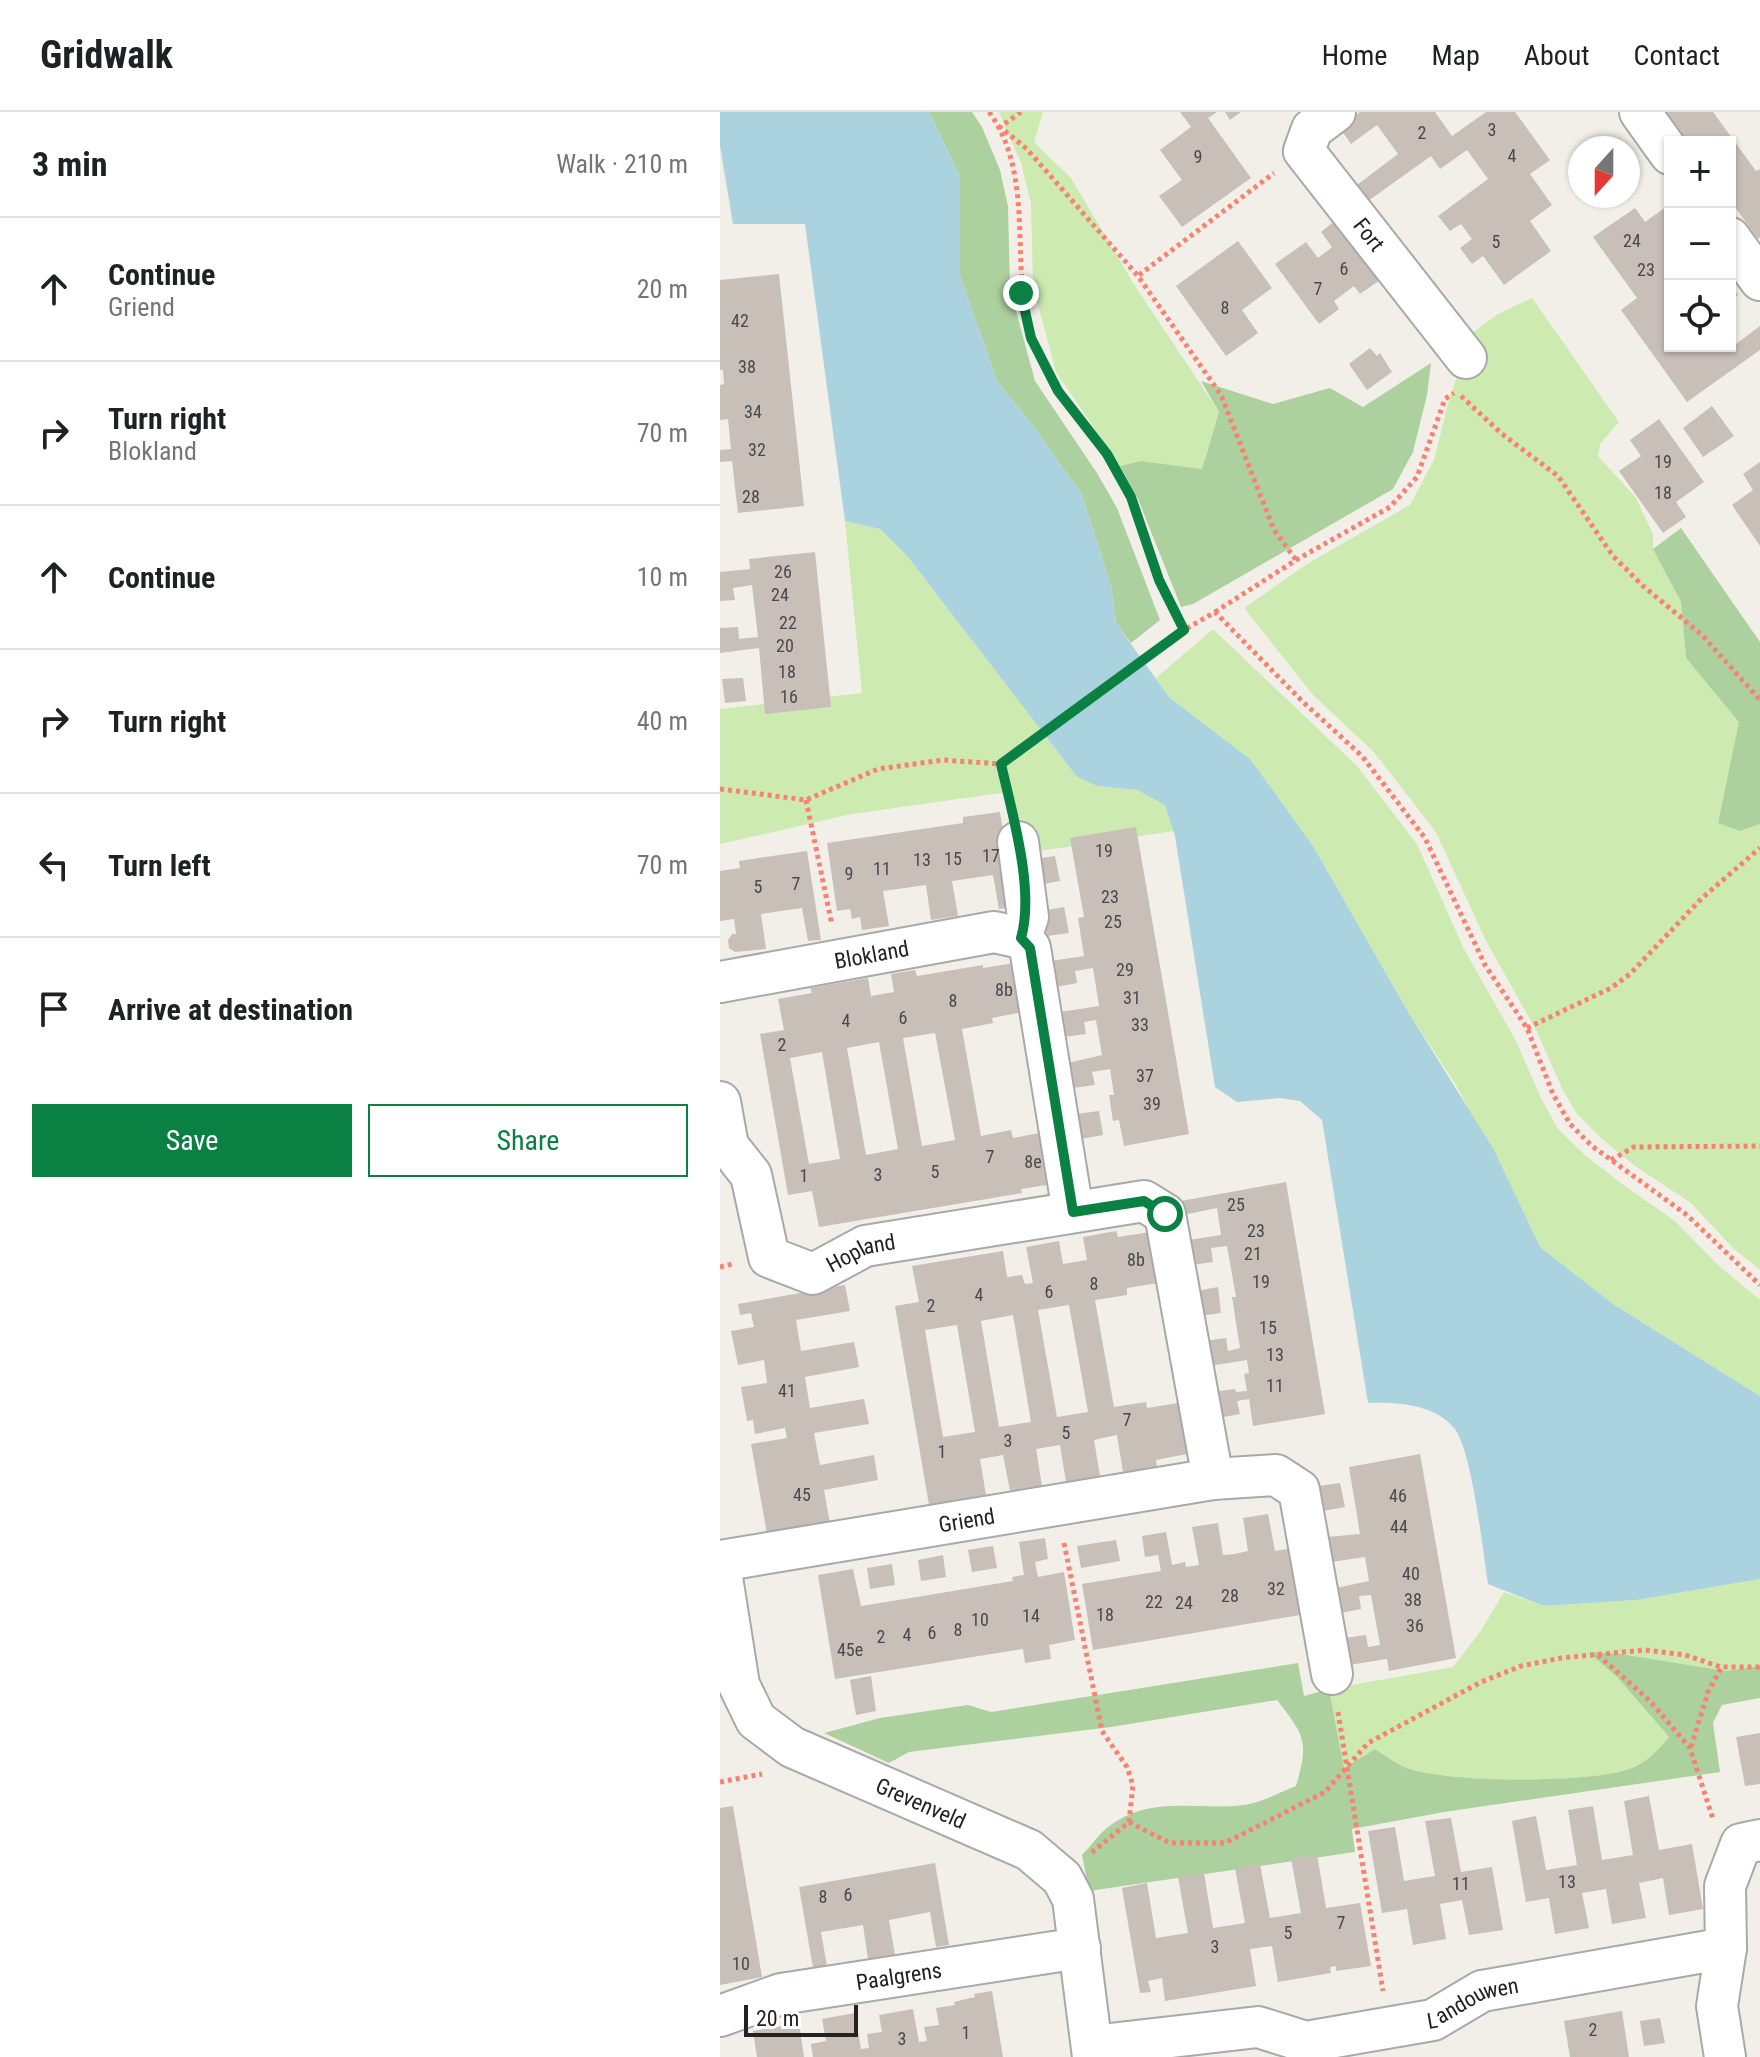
<!DOCTYPE html>
<html lang="en">
<head>
<meta charset="utf-8">
<style>
	:root { --surface:#fff; --page:#f6f6f6; --text:#202124; --muted:#757577; --line:#e0e0e0; --accent:#0b8043 }
	body { margin:0; font-family:"Roboto Condensed",sans-serif; background:var(--page); color:var(--text) }
	.controls { position:absolute; right:24px; top:24px; display:grid; overflow:hidden; border-radius:0px; box-shadow:0 2px 6px #0004 }
	.controls button { width:72px; height:72px; display:grid; place-items:center; padding:0; border:0; border-bottom:2px solid var(--line); background:var(--surface); color:var(--text); font:40px sans-serif }
	.compass { position:absolute; left:848px; top:24px; width:72px; height:72px; border-radius:50%; background:var(--surface); box-shadow:0 2px 6px #0004; rotate:201deg }
	.scale { position:absolute; left:24px; bottom:20px; width:114px; box-sizing:border-box; padding-left:8px; border:4px solid #222; border-top:0; font-size:22px; line-height:28px; white-space:nowrap; color:#222; -webkit-text-stroke:6px #fff; paint-order:stroke }
	.stop { position:absolute; width:24px; height:24px; margin:-18px; border:6px solid #0b8043; border-radius:50%; background:#fff }
	.stop.end { background:#0b8043; border-color:#fff; box-shadow:0 2px 8px #0008 }
	.list { margin:0; padding:0; list-style:none }
	h2 { display:flex; justify-content:space-between; align-items:center; height:104px; margin:0; padding:0 32px; font-size:34px }
	h2 small { font-size:26px; font-weight:400; color:var(--muted) }
	.list li { display:grid; grid-template-columns:52px 1fr auto; gap:24px; align-items:center; box-sizing:border-box; height:144px; padding:0 32px; border-top:2px solid var(--line) }
	.list b { display:block; font-size:30px; white-space:nowrap }
	.list p { margin:0; font-size:26px; white-space:nowrap; color:var(--muted) }
	.list em { font-size:26px; font-style:normal; color:var(--muted) }
	.actions { display:flex; gap:16px; padding:24px 32px }
	.actions a { flex:1; padding:18px 0; border:2px solid var(--accent); border-radius:0px; text-align:center; font-size:28px; color:var(--accent) }
	.actions .main { background:var(--accent); color:#fff }
	.icon { flex:none; width:44px; height:44px; fill:none; stroke:currentColor; stroke-width:2; stroke-linecap:round; stroke-linejoin:round }
	.map { position:relative; flex:none; width:1040px; height:1945px; overflow:hidden }
	header { display:flex; align-items:center; gap:48px; box-sizing:border-box; height:112px; padding:0 40px; background:var(--surface); border-bottom:2px solid var(--line) }
	header strong { font-size:38px }
	nav { display:flex; gap:44px; margin-inline-start:auto; font-size:28px }
	main { display:flex }
	aside { flex:1; background:var(--surface) }
	.map>svg:first-child { display:block }
	.grass { fill:#cdebb0 }
	.forest { fill:#add19e }
	.water { fill:#aad3df }
	.building { fill:#c7bfb8; fill-rule:evenodd }
	.lines { fill:none; stroke-linecap:round; stroke-linejoin:round }
	.street-casing { stroke:#a9a9a9; stroke-width:44 }
	.path { stroke:#fa8072; stroke-width:5; stroke-dasharray:4 4; stroke-linecap:butt }
	.street { stroke:#fff; stroke-width:40 }
	.route { stroke:#0b8043; stroke-width:10 }
	.labels { text-anchor:middle; stroke-width:8; stroke-linejoin:round; paint-order:stroke }
	.number-label { font-size:18px; fill:#4b4948 }
	.street-label { font-size:22px; fill:#222; stroke:#fff }
</style>
</head>
<body>
<header>
<strong>Gridwalk</strong>
<nav><a>Home</a><a>Map</a><a>About</a><a>Contact</a></nav>
</header>
<main>
<aside>
<h2>3 min<small>Walk · 210 m</small></h2>
<ul class="list">
<li><svg class="icon" aria-label="ahead" viewBox="0 0 24 24"><path d="M12 20V5M6 11l6-6 6 6"/></svg><div><b>Continue</b><p>Griend</p></div><em>20 m</em></li>
<li><svg class="icon" aria-label="right" viewBox="0 0 24 24"><path d="M7 20v-9h11M14 6l5 5-5 5"/></svg><div><b>Turn right</b><p>Blokland</p></div><em>70 m</em></li>
<li><svg class="icon" aria-label="ahead" viewBox="0 0 24 24"><path d="M12 20V5M6 11l6-6 6 6"/></svg><div><b>Continue</b></div><em>10 m</em></li>
<li><svg class="icon" aria-label="right" viewBox="0 0 24 24"><path d="M7 20v-9h11M14 6l5 5-5 5"/></svg><div><b>Turn right</b></div><em>40 m</em></li>
<li><svg class="icon" aria-label="left" viewBox="0 0 24 24"><path d="M17 20v-9H6M10 6l-5 5 5 5"/></svg><div><b>Turn left</b></div><em>70 m</em></li>
<li><svg class="icon" aria-label="arrive" viewBox="0 0 24 24"><path d="M6 21V4h12l-3 4 3 4H6"/></svg><div><b>Arrive at destination</b></div></li>
</ul>
<div class="actions"><a class="main">Save</a><a>Share</a></div>
</aside>
<div class="map">
<svg width="1040" height="1945" viewBox="0 0 1040 1945">
	<rect width="100%" height="100%" fill="#f2efe9"/>
	<g class="grass">
		<polygon points="279,0 323,0 314,30 351,66 415,174 499,300 482,357 421,349 400,354 336,260 313,174 311,92 301,51"/>
		<polygon points="812,186 899,310 880,332 878,344 916,386 933,422 933,437 961,490 966,546 1020,610 998,710 1020,719 1040,712 1040,1158 1014,1137 971,1091 915,1054 881,1026 857,1002 842,976 816,918 765,827 716,720 653,639 593,583 524,496 587,452 690,393 714,348 729,288 751,222 778,202"/>
		<polygon points="125,409 160,417 188,445 357,665 377,674 417,678 445,693 454,719 299,742 288,680 132,702 0,732 0,597 142,581"/>
		<polygon points="493,517 637,654 697,732 744,837 796,929 821,986 838,1017 865,1043 902,1072 955,1109 998,1153 1040,1188 1040,1284 893,1192 820,1135 736,973 687,898 593,734 531,648 449,585 436,566"/>
		<path d="M1040 1467V1554L1006 1559 901 1542 869 1541 897 1565 949 1625C939 1638 923 1654 906 1658 863 1671 729 1671 687 1656 676 1652 665 1643 655 1637L624 1656 609 1577 733 1555 760 1520 784 1480 824 1494 916 1488Z"/>
	</g>
	<g class="forest">
		<polygon points="209,0 252,0 262,15 280,58 288,94 290,177 315,269 377,361 397,396 440,508 411,531 396,511 391,474 362,383 316,318 277,269 240,164 240,65"/>
		<polygon points="711,251 707,283 693,340 673,377 473,492 461,495 418,387 400,354 421,349 482,357 499,300 481,269 553,292 610,276 643,295"/>
		<polygon points="961,416 1040,530 1040,712 1020,719 998,711 1019,610 966,546 961,490 933,437"/>
		<path d="M868 1540 901 1542 1006 1559 1040 1554V1586L1002 1593 993 1611 1000 1660 724 1700 632 1717 635 1740 369 1779 362 1743C370 1735 378 1723 387 1716 430 1682 475 1699 524 1693 541 1691 560 1680 576 1674 589 1629 585 1624 557 1588L391 1615 189 1640 169 1651 104 1621 160 1606 248 1593 271 1600 578 1551 584 1584 609 1577 624 1656 655 1637C665 1643 676 1652 687 1656 729 1671 863 1671 906 1658 923 1654 939 1638 949 1625L897 1565Z"/>
	</g>
	<path class="water" d="M0 0H209L240 65V164L277 269 316 318 362 383 391 474 396 511 449 585 531 648 593 734 687 898 774 1038 820 1135 893 1192 1040 1284V1467L916 1488 824 1494 768 1472C763 1440 752 1337 734 1316 714 1292 677 1290 648 1291L602 1008 580 989 560 986 517 990 495 975 455 724 445 693 417 678 377 674 357 665 188 445 160 417 125 409 85 112H13L0 34Z"/>
	<g class="building">
		<polygon points="460,0 497,0 488,6 531,66 462,115 439,84 462,68 440,38 471,15"/>
		<polygon points="505,0 521,0 510,8"/>
		<polygon points="640,0 715,0 732,24 766,0 795,0 830,48 810,62 832,93 810,109 831,139 784,173 763,144 752,152 740,136 752,127 741,112 730,119 718,104 768,67 747,38 720,57 711,44 648,89 637,73 678,42 657,13 631,32 620,16"/>
		<polygon points="947,0 993,0 1036,59 1040,57 1040,125 1038,127 1010,88 1010,30 968,30"/>
		<polygon points="950,92 950,165 944,169 950,178 950,234 1012,235 1040,214 1040,238 967,290 901,198 917,186 873,125 915,96 925,110"/>
		<polygon points="617,107 660,168 640,182 634,174 614,189 619,197 599,212 555,152 586,130 598,146 612,135 601,120"/>
		<polygon points="518,129 552,176 522,198 538,221 506,244 456,174"/>
		<polygon points="59,162 84,394 18,401 12,349 0,350 0,338 11,337 8,307 0,308 0,273 4,272 3,258 0,258 0,168"/>
		<polygon points="1010,172 1018,183 1010,188"/>
		<polygon points="650,236 657,244 660,241 672,260 647,278 629,252"/>
		<polygon points="992,294 1014,324 983,345 963,316"/>
		<polygon points="939,307 984,370 956,390 966,405 943,421 899,359 921,344 910,328"/>
		<polygon points="1040,350 1040,434 1012,393 1033,378 1023,362"/>
		<polygon points="95,440 111,595 45,602 39,536 0,541 0,516 18,515 19,527 38,525 32,473 13,476 15,488 0,489 0,460 30,457 29,447"/>
		<polygon points="23,566 26,589 5,591 2,567"/>
		<polygon points="280,700 294,795 279,797 273,763 232,769 238,804 211,808 206,773 163,779 169,814 142,818 140,805 132,807 130,797 117,799 107,731 243,711 243,705"/>
		<polygon points="416,715 469,1022 404,1034 399,1008 393,1009 389,983 394,983 390,957 372,960 375,973 353,976 348,951 382,943 376,908 364,910 366,922 344,925 340,900 379,894 373,856 355,859 357,871 336,875 331,849 364,844 358,806 364,805 350,726"/>
		<polygon points="87,739 101,828 88,829 82,796 61,799 41,802 46,837 15,840 9,836 8,828 12,822 16,822 14,807 0,809 0,759 20,756 19,749"/>
		<polygon points="335,744 340,769 318,773 314,747"/>
		<polygon points="344,795 349,821 327,824 322,799"/>
		<path d="M294 851 303 900 272 906 273 911 242 917 261 1024 291 1018 293 1026 324 1020 333 1072 301 1077 302 1081 99 1115 92 1079 68 1083 40 922 64 918 58 887 92 881 90 876 148 866 151 884 174 880 171 862 195 858 197 864 263 853V856ZM215 921 235 1028 202 1034 183 926ZM159 930 178 1037 146 1043 127 936ZM102 940 120 1047 89 1052 70 946Z"/>
		<polygon points="379,999 383,1023 361,1027 357,1002"/>
		<polygon points="566,1070 605,1302 533,1314 529,1287 517,1289 520,1302 498,1306 493,1280 515,1277 516,1280 527,1279 524,1262 529,1261 527,1248 489,1254 484,1229 506,1226 508,1239 520,1236 512,1185 516,1185 507,1134 491,1136 493,1150 472,1153 468,1128 501,1123 497,1096 463,1103 461,1089"/>
		<path d="M396 1119 398 1125 430 1120 438 1171 407 1176V1183L375 1188 394 1295 426 1290 427 1296 458 1291 467 1342 436 1348 437 1355 403 1360 397 1323 374 1328 380 1364 346 1370 340 1333 316 1337 322 1374 290 1379 283 1343 260 1347 266 1383 209 1393 175 1194 199 1190 192 1154 283 1139 287 1165 302 1163 305 1172 313 1171 306 1135 339 1129 343 1152 367 1148 363 1125ZM349 1193 368 1300 337 1305 318 1198ZM293 1203 311 1310 279 1315 261 1209ZM237 1213 255 1320 223 1325 205 1218Z"/>
		<polygon points="125,1173 130,1199 76,1208 81,1239 134,1230 139,1255 85,1265 90,1296 144,1287 149,1312 94,1321 100,1353 154,1343 158,1368 104,1378 110,1412 47,1422 31,1332 67,1326 65,1316 35,1322 33,1308 27,1309 21,1275 47,1271 44,1248 18,1253 11,1219 34,1215 31,1201 20,1203 18,1192"/>
		<polygon points="498,1175 501,1201 480,1204 476,1179"/>
		<polygon points="700,1342 736,1546 669,1559 667,1547 629,1553 624,1526 646,1523 648,1535 660,1533 651,1483 639,1484 641,1497 620,1501 616,1476 649,1469 645,1445 611,1450 607,1425 640,1422 629,1355"/>
		<polygon points="620,1371 625,1395 603,1399 599,1374"/>
		<polygon points="548,1402 555,1439 568,1437 580,1503 373,1538 362,1472 441,1459 438,1443 425,1445 422,1424 446,1420 452,1453 465,1450 466,1455 479,1453 472,1415 498,1411 503,1443 515,1442 528,1439 523,1406"/>
		<polygon points="325,1426 328,1447 315,1450 318,1465 344,1460 355,1528 329,1533 331,1547 305,1551 303,1537 115,1567 98,1463 133,1457 141,1494 191,1486 293,1469 292,1465 304,1463 299,1430"/>
		<polygon points="396,1428 400,1449 361,1456 357,1434"/>
		<polygon points="273,1434 277,1456 252,1460 248,1438"/>
		<polygon points="223,1443 226,1465 201,1469 198,1448"/>
		<polygon points="172,1452 175,1473 150,1477 147,1456"/>
		<polygon points="151,1564 156,1599 136,1603 130,1568"/>
		<polygon points="1040,1621 1040,1672 1025,1674 1016,1625"/>
		<polygon points="929,1684 939,1738 972,1732 983,1797 949,1803 943,1766 919,1771 926,1806 892,1812 886,1777 862,1781 869,1816 835,1822 829,1786 806,1790 792,1709 816,1704 826,1758 857,1753 848,1698 873,1694 882,1748 913,1743 904,1689"/>
		<polygon points="13,1694 42,1865 0,1873 0,1696"/>
		<polygon points="731,1706 741,1760 772,1755 783,1818 749,1823 742,1788 720,1792 726,1827 693,1833 687,1797 662,1801 648,1719 675,1715 684,1769 715,1764 705,1709"/>
		<polygon points="597,1742 606,1796 640,1791 651,1854 616,1859 616,1854 610,1855 611,1861 558,1870 552,1834 530,1837 536,1874 445,1889 442,1866 428,1869 431,1880 420,1881 402,1776 427,1771 436,1826 468,1821 458,1765 484,1761 493,1816 525,1811 515,1756 540,1752 550,1806 581,1801 571,1746"/>
		<polygon points="215,1751 229,1833 216,1835 210,1800 169,1808 175,1843 148,1847 143,1813 101,1820 107,1854 93,1856 79,1775"/>
		<polygon points="272,1879 283,1945 93,1945 91,1932 106,1929 102,1907 135,1901 141,1937 149,1936 147,1922 162,1920 159,1903 193,1897 199,1930 207,1929 204,1915 219,1913 216,1896 235,1893 234,1890 255,1885 254,1882"/>
		<polygon points="902,1899 909,1945 850,1945 844,1909"/>
		<polygon points="940,1906 945,1931 924,1934 920,1909"/>
		<polygon points="79,1911 84,1945 37,1945 33,1919"/>
	</g>
	<g class="lines">
		<g class="street-casing">
			<g id="street">
				<path id="s1" d="M615 0 592 17 584 39 746 246"/>
				<polyline points="920,0 950,42"/>
				<polyline points="1010,126 1040,168"/>
				<polyline points="298,730 308,805 301,826"/>
				<path id="s2" d="M0 870 274 820 301 826 310 836 353 1100"/>
				<path id="s3" d="M0 990 8 1034 31 1063 49 1145 93 1162 145 1134 424 1089 445 1102 493 1367"/>
				<path id="s4" d="M0 1449 493 1367 556 1363 579 1378 612 1562"/>
				<path id="s5" d="M0 1453 19 1573 36 1608 72 1635 309 1738 342 1766 353 1787 373 1945"/>
				<path id="s6" d="M0 1904 61 1882 360 1836"/>
				<path id="s7" d="M372 1934 538 1915 586 1930 713 1908 762 1879 1006 1836"/>
				<polyline points="1005,1945 997,1894 1006,1836 1005,1774 1021,1732 1040,1728"/>
			</g>
		</g>
		<g class="path">
			<path d="M269 0C316 64 289 152 311 224 329 285 383 327 410 383 422 408 428 438 437 464 444 483 455 501 464 518L495 500 581 588 642 644 705 726 765 853 807 916 833 982 850 1012 872 1034 967 1103 1040 1173"/>
			<polyline points="301,0 280,15 307,37 418,164 501,283 554,418 576,448"/>
			<polyline points="419,163 554,61"/>
			<polyline points="741,284 782,322 838,364 893,444 923,474 982,523 1040,588"/>
			<polyline points="495,500 576,448 670,395 697,365 725,287 734,281"/>
			<polyline points="0,677 86,688 158,657 223,648 281,652"/>
			<polyline points="86,688 112,813"/>
			<polyline points="291,695 281,652 464,518"/>
			<polyline points="807,916 891,876 910,862 982,786 1040,736"/>
			<polyline points="891,1048 914,1035 1040,1034"/>
			<polyline points="0,1155 12,1152"/>
			<polyline points="344,1431 382,1619 407,1655 413,1673 409,1710 370,1742"/>
			<polyline points="878,1543 930,1589 970,1636 993,1707"/>
			<polyline points="618,1600 663,1879"/>
			<polyline points="971,1635 988,1580 1001,1556"/>
			<polyline points="0,1670 42,1662"/>
			<polyline points="409,1710 450,1731 505,1731 605,1680 648,1631 761,1570 801,1554 841,1546 925,1538 965,1543 1001,1555 1040,1555"/>
		</g>
		<use href="#street" class="street"/>
	</g>
	<g class="lines">
		<path class="route" d="M301 181 311 226 338 279 387 342 411 385 439 468 464 518 281 652C292 701 315 778 301 826L310 836 353 1100 424 1089 445 1102"/>
	</g>
	<g class="labels">
		<g class="number-label">
			<text x="772" y="24">3</text>
			<text x="702" y="27">2</text>
			<text x="792" y="50">4</text>
			<text x="478" y="51">9</text>
			<text x="912" y="135">24</text>
			<text x="776" y="136">5</text>
			<text x="624" y="163">6</text>
			<text x="926" y="164">23</text>
			<text x="598" y="183">7</text>
			<text x="505" y="202">8</text>
			<text x="20" y="215">42</text>
			<text x="27" y="261">38</text>
			<text x="33" y="306">34</text>
			<text x="37" y="344">32</text>
			<text x="943" y="356">19</text>
			<text x="943" y="387">18</text>
			<text x="31" y="391">28</text>
			<text x="63" y="466">26</text>
			<text x="60" y="489">24</text>
			<text x="68" y="517">22</text>
			<text x="65" y="540">20</text>
			<text x="67" y="566">18</text>
			<text x="69" y="591">16</text>
			<text x="384" y="745">19</text>
			<text x="271" y="750">17</text>
			<text x="233" y="753">15</text>
			<text x="202" y="754">13</text>
			<text x="162" y="763">11</text>
			<text x="129" y="768">9</text>
			<text x="76" y="778">7</text>
			<text x="38" y="781">5</text>
			<text x="390" y="791">23</text>
			<text x="393" y="816">25</text>
			<text x="405" y="864">29</text>
			<text x="284" y="884">8b</text>
			<text x="412" y="892">31</text>
			<text x="233" y="895">8</text>
			<text x="183" y="912">6</text>
			<text x="126" y="915">4</text>
			<text x="420" y="919">33</text>
			<text x="62" y="939">2</text>
			<text x="425" y="970">37</text>
			<text x="432" y="998">39</text>
			<text x="270" y="1051">7</text>
			<text x="313" y="1056">8e</text>
			<text x="215" y="1066">5</text>
			<text x="158" y="1069">3</text>
			<text x="84" y="1070">1</text>
			<text x="516" y="1099">25</text>
			<text x="536" y="1125">23</text>
			<text x="533" y="1148">21</text>
			<text x="416" y="1154">8b</text>
			<text x="541" y="1176">19</text>
			<text x="374" y="1178">8</text>
			<text x="329" y="1186">6</text>
			<text x="259" y="1189">4</text>
			<text x="211" y="1200">2</text>
			<text x="548" y="1222">15</text>
			<text x="555" y="1249">13</text>
			<text x="555" y="1280">11</text>
			<text x="67" y="1285">41</text>
			<text x="407" y="1314">7</text>
			<text x="346" y="1327">5</text>
			<text x="288" y="1335">3</text>
			<text x="222" y="1346">1</text>
			<text x="82" y="1389">45</text>
			<text x="678" y="1390">46</text>
			<text x="679" y="1421">44</text>
			<text x="691" y="1468">40</text>
			<text x="556" y="1483">32</text>
			<text x="510" y="1490">28</text>
			<text x="693" y="1494">38</text>
			<text x="434" y="1496">22</text>
			<text x="464" y="1497">24</text>
			<text x="385" y="1509">18</text>
			<text x="311" y="1510">14</text>
			<text x="260" y="1514">10</text>
			<text x="695" y="1520">36</text>
			<text x="238" y="1524">8</text>
			<text x="212" y="1527">6</text>
			<text x="187" y="1529">4</text>
			<text x="161" y="1531">2</text>
			<text x="130" y="1544">45e</text>
			<text x="847" y="1776">13</text>
			<text x="741" y="1778">11</text>
			<text x="128" y="1789">6</text>
			<text x="103" y="1791">8</text>
			<text x="621" y="1817">7</text>
			<text x="568" y="1827">5</text>
			<text x="495" y="1841">3</text>
			<text x="21" y="1858">10</text>
			<text x="873" y="1924">2</text>
			<text x="246" y="1927">1</text>
			<text x="182" y="1933">3</text>
		</g>
		<g class="street-label">
			<text dy="8" stroke="none"><textPath href="#s1" startOffset="158">Fort</textPath></text>
			<text dy="8" stroke="none"><textPath href="#s2" startOffset="154">Blokland</textPath></text>
			<text dy="8" stroke="none"><textPath href="#s3" startOffset="266">Hopland</textPath></text>
			<text dy="8" stroke="none"><textPath href="#s4" startOffset="250">Griend</textPath></text>
			<text dy="8" stroke="none"><textPath href="#s5" startOffset="346">Grevenveld</textPath></text>
			<text dy="8" stroke="none"><textPath href="#s6" startOffset="184">Paalgrens</textPath></text>
			<text dy="8" stroke="none"><textPath href="#s7" startOffset="390">Landouwen</textPath></text>
		</g>
	</g>
</svg>
<div class="controls">
<button>+</button>
<button>−</button>
<button><svg class="icon" aria-label="locate" viewBox="0 0 24 24"><circle cx="12" cy="12" r="6"/><path d="M12 2v4M12 18v4M2 12h4M18 12h4"/></svg></button>
</div>
<svg class="compass" viewBox="-18 -18 36 36"><path d="M0-13l5 13h-10z" fill="#e53935"/><path d="M0 13l5-13h-10z" fill="#757577"/></svg>
<div class="scale">20 m</div>
<div class="stop" style="left:445px;top:1102px"></div>
<div class="stop end" style="left:301px;top:181px"></div>
</div>
</main>
</body>
</html>
